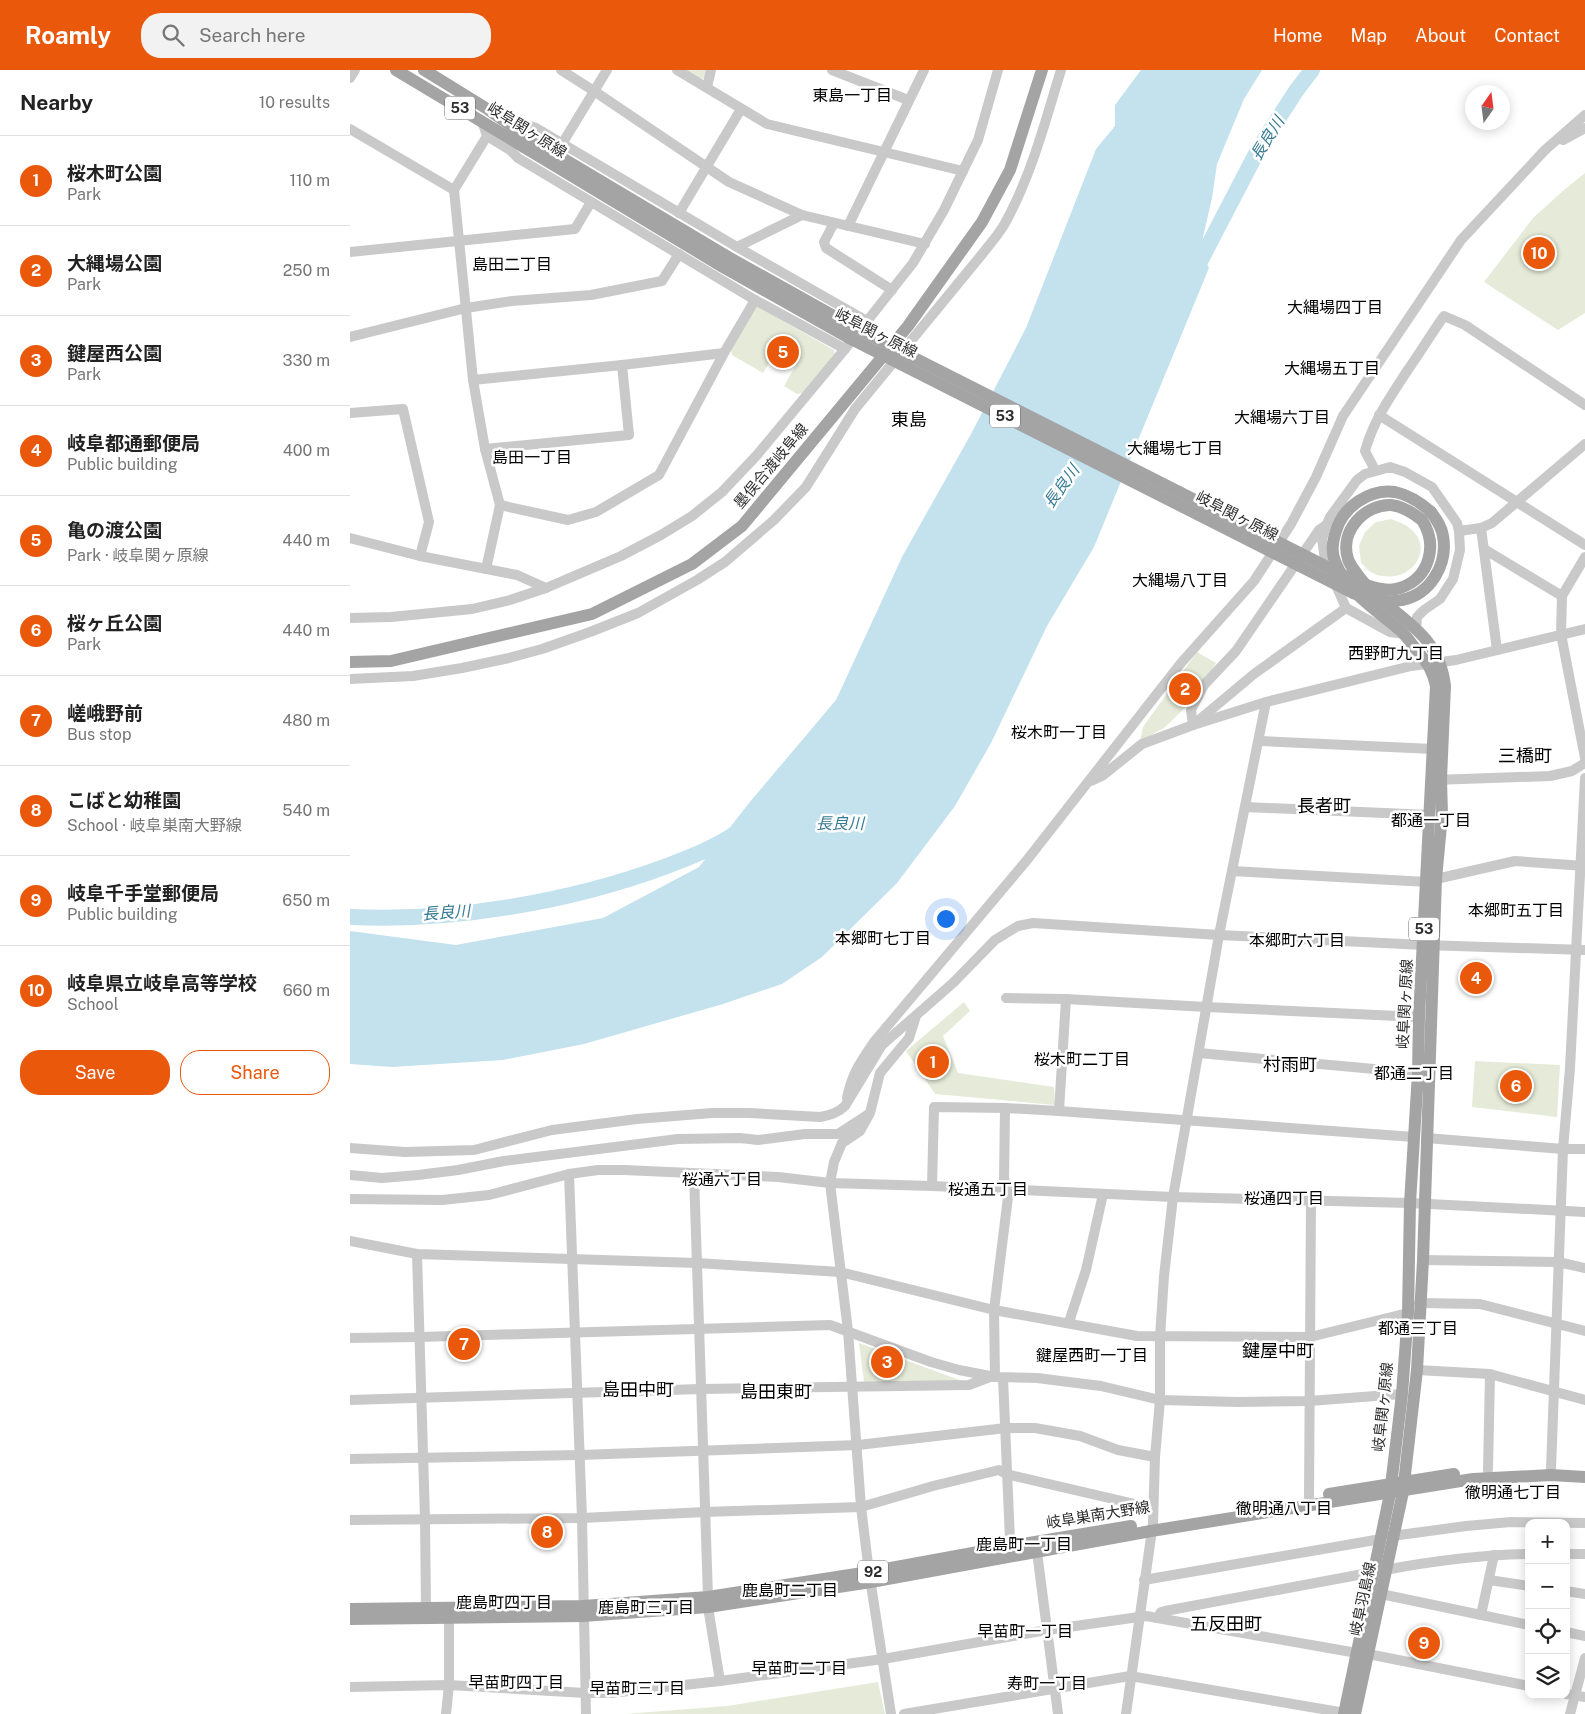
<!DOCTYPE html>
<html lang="en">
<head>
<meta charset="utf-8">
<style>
	:root { --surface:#fff; --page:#f2f2f2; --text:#222; --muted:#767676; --line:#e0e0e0; --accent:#ea580c }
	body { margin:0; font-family:"Public Sans","Noto Sans JP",sans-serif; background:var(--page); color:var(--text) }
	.controls { position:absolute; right:15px; bottom:15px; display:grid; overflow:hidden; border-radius:10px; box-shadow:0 2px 12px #0003 }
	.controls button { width:45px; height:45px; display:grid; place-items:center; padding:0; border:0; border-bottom:1px solid var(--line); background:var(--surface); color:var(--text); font:25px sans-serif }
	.compass { position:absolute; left:1115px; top:15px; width:45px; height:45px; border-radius:50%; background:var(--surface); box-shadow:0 2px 12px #0003; rotate:14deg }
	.you { position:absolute; left:595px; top:848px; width:18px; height:18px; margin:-12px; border:4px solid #fff; border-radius:50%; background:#1a73e8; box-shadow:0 0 0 8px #1a73e833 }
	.badge { display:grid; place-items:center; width:32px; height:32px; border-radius:50%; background:var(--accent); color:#fff; font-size:16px; font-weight:700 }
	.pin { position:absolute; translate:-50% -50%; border:2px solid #fff; box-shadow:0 1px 5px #0006 }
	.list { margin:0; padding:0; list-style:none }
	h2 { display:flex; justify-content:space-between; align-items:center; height:65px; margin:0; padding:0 20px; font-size:21px }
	h2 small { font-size:16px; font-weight:400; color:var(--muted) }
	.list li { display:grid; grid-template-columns:32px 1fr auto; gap:15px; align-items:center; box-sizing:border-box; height:90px; padding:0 20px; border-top:1px solid var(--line) }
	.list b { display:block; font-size:19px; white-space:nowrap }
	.list p { margin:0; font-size:16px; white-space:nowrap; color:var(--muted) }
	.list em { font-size:16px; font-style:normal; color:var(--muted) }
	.actions { display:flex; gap:10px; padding:15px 20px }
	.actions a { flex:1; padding:11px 0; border:1px solid var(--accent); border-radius:20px; text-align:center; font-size:18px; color:var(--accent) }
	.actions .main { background:var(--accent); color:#fff }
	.icon { flex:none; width:28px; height:28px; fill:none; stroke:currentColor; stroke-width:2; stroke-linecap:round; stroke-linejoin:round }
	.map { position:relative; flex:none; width:1235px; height:1644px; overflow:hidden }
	header { display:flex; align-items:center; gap:30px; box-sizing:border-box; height:70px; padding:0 25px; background:var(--accent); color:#fff }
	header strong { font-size:24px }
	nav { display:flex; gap:28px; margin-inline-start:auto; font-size:18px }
	.search { width:350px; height:45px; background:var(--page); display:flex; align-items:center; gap:12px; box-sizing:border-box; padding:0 18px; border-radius:20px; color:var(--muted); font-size:19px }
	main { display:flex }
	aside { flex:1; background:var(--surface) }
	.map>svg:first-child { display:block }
	.green { fill:#e5ebd8 }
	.water { fill:#c3e2ed }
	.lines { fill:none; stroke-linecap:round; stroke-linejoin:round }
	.river { stroke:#c3e2ed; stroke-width:16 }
	.minor { stroke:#c9c9c9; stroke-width:10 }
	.major { stroke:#a4a4a4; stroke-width:12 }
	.major-bridge { stroke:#a4a4a4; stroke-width:12 }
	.labels { text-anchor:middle; stroke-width:5; stroke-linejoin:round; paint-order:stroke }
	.shield { fill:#fff; stroke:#6b6b6b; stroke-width:1 }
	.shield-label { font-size:14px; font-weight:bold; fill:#2c2c2c }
	.street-label { font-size:15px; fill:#2c2c2c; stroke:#fff }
	.neighbourhood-label { font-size:16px; fill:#000; stroke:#fff }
	.water-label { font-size:16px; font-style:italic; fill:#367b93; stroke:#fff }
	.quarter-label { font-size:18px; fill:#000; stroke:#fff }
</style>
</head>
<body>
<header>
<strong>Roamly</strong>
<div class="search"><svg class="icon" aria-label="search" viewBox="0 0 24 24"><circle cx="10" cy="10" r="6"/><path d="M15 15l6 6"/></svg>Search here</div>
<nav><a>Home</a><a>Map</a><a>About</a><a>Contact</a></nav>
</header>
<main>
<aside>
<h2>Nearby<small>10 results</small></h2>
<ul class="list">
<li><span class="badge">1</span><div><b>桜木町公園</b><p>Park</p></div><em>110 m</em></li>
<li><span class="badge">2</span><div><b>大縄場公園</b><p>Park</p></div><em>250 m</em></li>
<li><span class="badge">3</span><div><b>鍵屋西公園</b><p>Park</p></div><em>330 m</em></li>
<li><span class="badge">4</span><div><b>岐阜都通郵便局</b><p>Public building</p></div><em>400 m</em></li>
<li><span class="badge">5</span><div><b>亀の渡公園</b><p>Park · 岐阜関ヶ原線</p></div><em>440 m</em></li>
<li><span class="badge">6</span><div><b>桜ヶ丘公園</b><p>Park</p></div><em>440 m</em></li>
<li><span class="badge">7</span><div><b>嵯峨野前</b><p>Bus stop</p></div><em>480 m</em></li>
<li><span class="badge">8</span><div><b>こばと幼稚園</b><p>School · 岐阜巣南大野線</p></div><em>540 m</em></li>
<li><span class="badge">9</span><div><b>岐阜千手堂郵便局</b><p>Public building</p></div><em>650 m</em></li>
<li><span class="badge">10</span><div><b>岐阜県立岐阜高等学校</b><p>School</p></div><em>660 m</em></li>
</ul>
<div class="actions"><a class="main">Save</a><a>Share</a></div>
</aside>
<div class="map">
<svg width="1235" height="1644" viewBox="0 0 1235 1644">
	<rect width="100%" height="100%" fill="#fff"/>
	<g class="green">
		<polygon points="335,0 357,0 355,8 351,9"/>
		<polygon points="1235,103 1235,243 1208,260 1134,212 1183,148 1214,120"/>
		<polygon points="408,237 484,280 485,284 453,323 447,324 434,316 446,295 425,284 413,303 382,285 381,280 404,238"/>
		<path d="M1041 449C1049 452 1058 455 1064 462 1083 484 1058 511 1034 506 1030 506 1026 505 1023 503 1018 501 1015 496 1011 493L1009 476 1015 462 1026 452Z"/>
		<polygon points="847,582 866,593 843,630 814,658 790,671 793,657"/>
		<polygon points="614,932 620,941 593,966 608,1003 704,1017 705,1035 585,1024 556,981"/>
		<polygon points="1125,991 1210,995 1207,1047 1122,1037"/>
		<polygon points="509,1273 615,1312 514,1312"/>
		<polygon points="528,1612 535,1644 275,1644 377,1636"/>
	</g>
	<polygon class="water" points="791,0 912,0 894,29 867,94 862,128 850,180 859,198 744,477 697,556 641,673 605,736 547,813 472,887 432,914 373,934 234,974 153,990 42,997 0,994 0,861 106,875 253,848 349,797 399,733 486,630 552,487 621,364 676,258 746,79 765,56 765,35"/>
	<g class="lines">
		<g class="river">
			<polyline points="843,205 908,80 946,21 962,0"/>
			<path d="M0 847C103 852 220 832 317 796 340 787 364 778 385 764"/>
		</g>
		<g class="minor">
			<polyline points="211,0 244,21 379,112 452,145 575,174"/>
			<polyline points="327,0 417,54 613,101"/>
			<polyline points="482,0 558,30"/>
			<polyline points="0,8 5,0"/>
			<polyline points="357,17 361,0"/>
			<polyline points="150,45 186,58 387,177 517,251"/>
			<polyline points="132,51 137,66 104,120 123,310 135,379 150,435 136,499"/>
			<polyline points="0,59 104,120"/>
			<polyline points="137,66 160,80 168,88 405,230 495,279"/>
			<polyline points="1213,70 1235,58"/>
			<polyline points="212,74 257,0"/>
			<polyline points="329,143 391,39"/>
			<polyline points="484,153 474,172 476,178 542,220"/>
			<polyline points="498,156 574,0"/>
			<polyline points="387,177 452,145"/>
			<polyline points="0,182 225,159 241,132"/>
			<polyline points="0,267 116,238 162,231 241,225 312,211 329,184"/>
			<polyline points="123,310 272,295 374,283"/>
			<polyline points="0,343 53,339 79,452 70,486"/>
			<polyline points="1029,345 1235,475"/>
			<polyline points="135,379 279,365 272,295"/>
			<path d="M1025 400 1015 381C1024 349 1040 328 1057 301 1070 283 1081 264 1094 246L1115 255 1235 335"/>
			<polyline points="150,435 218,450 246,442 309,405 374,283 405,230"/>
			<polyline points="1131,458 1147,580"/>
			<polyline points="1109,461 1131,458 1142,453 1235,374"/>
			<polyline points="0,468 70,486 167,505 196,518"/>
			<polyline points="1134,479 1212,526"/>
			<polyline points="1235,487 1212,526 1211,564 1235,688"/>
			<polyline points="996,538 1040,562 1054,564"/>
			<polyline points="0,548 41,547 122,539 160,530 196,518 271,486 311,465 342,446 372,422 407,385 495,279 563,193 594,140 628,70 648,0"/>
			<path d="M0 609 63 606 112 598 159 588 192 579 240 562 288 543 347 510 375 492 424 450 456 417 505 339 633 183C640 174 648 165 654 155 681 107 695 52 711 0"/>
			<polyline points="843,655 904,604 996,538 975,490 972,469 976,456 980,447 1007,410 1015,404 1040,397 1055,402 1082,417 1107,453 1109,461 1110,480 1103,509 1090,529 1074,540 1067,547 1066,559"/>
			<polyline points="843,655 841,640 854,615 886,581 969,460 975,456"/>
			<polyline points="909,671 1083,679"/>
			<polyline points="1084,710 1200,706 1222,701 1235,693"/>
			<polyline points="741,711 752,706 792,674 843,655 916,632 1061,596 1106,590 1235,559"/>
			<polyline points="895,737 1080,745"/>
			<polyline points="882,801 1077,812"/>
			<polyline points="1086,809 1165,791 1235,796"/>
			<polyline points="656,928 716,929 856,937 1069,947"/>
			<polyline points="849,983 1068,1003"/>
			<path d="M497 1028C502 1003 510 993 524 972L677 790 831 593 904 511 941 454 966 407 993 346 1111 170 1195 80 1235 45"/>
			<polyline points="709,1041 716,929"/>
			<polyline points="1076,1068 1213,1079 1235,1079"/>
			<path d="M0 1078 55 1082 124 1080 202 1060 287 1049 362 1043H399L470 1047C480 1045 488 1043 495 1036L532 975 603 913 645 870 668 856 683 853 869 865 1074 875 1235 880"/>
			<polyline points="219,1104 232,1448 236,1644"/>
			<polyline points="344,1104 358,1527"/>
			<polyline points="0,1105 32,1108 68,1105 108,1100 154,1091 328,1069 390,1068 408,1070 455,1064 488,1064 519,1044"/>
			<polyline points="582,1116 584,1037 655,1038 709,1041 1064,1067"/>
			<polyline points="0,1129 92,1130 139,1125 219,1104 248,1100 274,1100 428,1107 480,1113 582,1116 823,1127 1060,1133 1235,1142"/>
			<polyline points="0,1171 67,1184 347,1193 490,1202 644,1240 787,1266 960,1267 1058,1243"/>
			<polyline points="67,1184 75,1449 76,1538"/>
			<polyline points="1073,1190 1208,1192 1235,1198"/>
			<polyline points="1069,1233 1130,1234 1235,1261"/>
			<polyline points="719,1252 736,1200 753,1124"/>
			<polyline points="0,1268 70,1267 480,1255 581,1292 609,1300 645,1307 687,1308 751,1316 810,1330 888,1332 959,1331 1052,1324"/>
			<polyline points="1067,1300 1140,1304 1235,1330"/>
			<polyline points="645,1307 644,1240 659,1119 654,1110 655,1038"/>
			<polyline points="653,1308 660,1470 661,1476"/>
			<polyline points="0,1330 351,1319 619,1315 640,1307"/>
			<polyline points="0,1389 230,1385 508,1375 656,1358 685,1358 730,1366 768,1380 805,1387"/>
			<polyline points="1201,1399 1213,1079 1220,998 1235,708"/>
			<polyline points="1138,1400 1140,1304"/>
			<polyline points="959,1427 961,1130"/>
			<polyline points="0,1450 232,1448 355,1442 511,1437 583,1416 649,1400 656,1404 802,1438"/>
			<polyline points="1042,1466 1116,1456 1161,1452 1235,1453"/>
			<polyline points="687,1482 708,1644"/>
			<polyline points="1216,1484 1235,1484"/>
			<path d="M1035 1500C1083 1491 1130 1485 1179 1484"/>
			<polyline points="794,1510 1031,1469"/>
			<polyline points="1139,1510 1179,1516"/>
			<polyline points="1216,1521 1235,1524"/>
			<polyline points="1031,1524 1179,1555"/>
			<polyline points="358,1537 370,1611"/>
			<polyline points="1131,1545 1144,1485"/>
			<polyline points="807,1548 811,1542 815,1541 1024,1502"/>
			<polyline points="1216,1562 1235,1566"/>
			<polyline points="1018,1584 1179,1616"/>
			<polyline points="0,1617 99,1615 235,1623 261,1623 370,1611 533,1589 697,1560 796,1546 1007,1583"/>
			<polyline points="1216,1624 1235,1627"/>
			<polyline points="96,1644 99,1615 99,1540"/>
			<polyline points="541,1644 519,1502 511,1437 498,1261 480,1113 484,1092 492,1073 510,1061 520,1043 530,1003 559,968 566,946"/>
			<polyline points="554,1644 780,1606 995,1643"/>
			<polyline points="776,1644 803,1453 805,1387 810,1330 810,1267 814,1206 823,1127 869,865 916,632"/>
			<polyline points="1220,1644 1235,1588"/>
		</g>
		<g class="major">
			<polyline points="46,0 174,77"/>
			<polyline points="74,0 139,40 180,69"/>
			<polyline points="0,592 41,591 242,544 342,494 392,456 558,256 632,152 660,100 692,0"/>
			<polyline points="979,1424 1104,1404"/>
			<polyline points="0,1539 233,1536 358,1527 519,1502 661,1476 781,1456"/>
			<polyline points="0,1549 233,1546 358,1537 521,1512 801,1461 1123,1409 1201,1405 1235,1407"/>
			<path d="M994 1644 1040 1424 1052 1324 1058 1243 1060 1133 1068 1003 1069 947 1086 616C1083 601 1078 594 1069 583 1063 576 1058 568 1052 562 1027 540 997 523 985 491 981 482 983 470 986 461 993 437 1020 418 1045 422 1059 425 1071 433 1081 442"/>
			<path d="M1005 1644 1053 1422 1067 1300 1073 1190 1086 809 1092 745 1091 709 1095 616C1088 557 1041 548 1010 508 1006 502 1000 496 998 489 989 461 1015 434 1041 435 1053 436 1063 443 1072 450"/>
		</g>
		<g class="major-bridge">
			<path d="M180 69 378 187 507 259 1007 512C1020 516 1036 523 1050 518 1080 508 1088 475 1072 450"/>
			<path d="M174 77 373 197 501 269 1003 523C1018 528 1035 534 1052 530 1081 524 1098 494 1093 466 1092 457 1086 449 1081 442"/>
		</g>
	</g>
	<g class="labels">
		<g class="shield">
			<rect x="95" y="26.5" width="30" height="23" rx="4"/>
			<rect x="640" y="334.5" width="30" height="23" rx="4"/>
			<rect x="1059" y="847.5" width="30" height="23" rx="4"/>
			<rect x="508" y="1490.5" width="30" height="23" rx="4"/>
		</g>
		<g class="shield-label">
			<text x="110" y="43">53</text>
			<text x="655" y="351">53</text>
			<text x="1074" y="864">53</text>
			<text x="523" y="1507">92</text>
		</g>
		<g class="street-label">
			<text transform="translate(177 60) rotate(32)" y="5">岐阜関ヶ原線</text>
			<text transform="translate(526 263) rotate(27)" y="5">岐阜関ヶ原線</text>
			<text transform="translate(421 396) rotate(-50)" y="5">墨俣合渡岐阜線</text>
			<text transform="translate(887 446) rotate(27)" y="5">岐阜関ヶ原線</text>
			<text transform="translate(1055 934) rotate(-87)" y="5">岐阜関ヶ原線</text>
			<text transform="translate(1033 1337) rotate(-84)" y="5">岐阜関ヶ原線</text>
			<text transform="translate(748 1445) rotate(-9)" y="5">岐阜巣南大野線</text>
			<text transform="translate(1013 1529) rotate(-78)" y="5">岐阜羽島線</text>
		</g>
		<g class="neighbourhood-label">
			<text x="502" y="31">東島一丁目</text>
			<text x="162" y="200">島田二丁目</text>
			<text x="985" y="243">大縄場四丁目</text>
			<text x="982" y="304">大縄場五丁目</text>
			<text x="932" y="353">大縄場六丁目</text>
			<text x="825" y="384">大縄場七丁目</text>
			<text x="182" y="393">島田一丁目</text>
			<text x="830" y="516">大縄場八丁目</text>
			<text x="1046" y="589">西野町九丁目</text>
			<text x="709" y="668">桜木町一丁目</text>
			<text x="1081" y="756">都通一丁目</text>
			<text x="1166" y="846">本郷町五丁目</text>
			<text x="533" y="874">本郷町七丁目</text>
			<text x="947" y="876">本郷町六丁目</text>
			<text x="732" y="995">桜木町二丁目</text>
			<text x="1064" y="1009">都通二丁目</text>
			<text x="372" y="1115">桜通六丁目</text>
			<text x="638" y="1125">桜通五丁目</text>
			<text x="934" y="1134">桜通四丁目</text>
			<text x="1068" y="1264">都通三丁目</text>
			<text x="742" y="1291">鍵屋西町一丁目</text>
			<text x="1163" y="1428">徹明通七丁目</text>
			<text x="934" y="1444">徹明通八丁目</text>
			<text x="674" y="1480">鹿島町一丁目</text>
			<text x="440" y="1526">鹿島町二丁目</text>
			<text x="154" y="1538">鹿島町四丁目</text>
			<text x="296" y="1543">鹿島町三丁目</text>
			<text x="675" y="1567">早苗町一丁目</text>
			<text x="449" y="1604">早苗町二丁目</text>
			<text x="166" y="1618">早苗町四丁目</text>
			<text x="697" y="1619">寿町一丁目</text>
			<text x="287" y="1624">早苗町三丁目</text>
		</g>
		<g class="water-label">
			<text transform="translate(917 68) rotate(-58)" y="6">長良川</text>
			<text transform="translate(711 416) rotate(-54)" y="6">長良川</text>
			<text x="490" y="759">長良川</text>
			<text transform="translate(96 842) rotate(-4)" y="6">長良川</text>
		</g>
		<g class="quarter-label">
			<text x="559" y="356">東島</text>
			<text x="1175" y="692">三橋町</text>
			<text x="974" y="742">長者町</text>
			<text x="940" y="1001">村雨町</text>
			<text x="928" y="1287">鍵屋中町</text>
			<text x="288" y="1326">島田中町</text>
			<text x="426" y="1328">島田東町</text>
			<text x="876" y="1560">五反田町</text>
		</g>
	</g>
</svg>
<div class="controls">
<button>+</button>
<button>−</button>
<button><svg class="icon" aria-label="locate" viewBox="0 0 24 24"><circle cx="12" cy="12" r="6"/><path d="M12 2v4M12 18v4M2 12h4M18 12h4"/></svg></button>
<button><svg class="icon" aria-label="layers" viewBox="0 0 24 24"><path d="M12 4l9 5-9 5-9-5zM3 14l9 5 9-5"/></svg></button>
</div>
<svg class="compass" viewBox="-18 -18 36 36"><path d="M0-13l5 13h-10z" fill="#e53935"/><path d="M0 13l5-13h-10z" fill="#767676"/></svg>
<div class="you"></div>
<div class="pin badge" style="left:583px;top:992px">1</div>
<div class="pin badge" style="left:835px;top:619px">2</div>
<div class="pin badge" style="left:537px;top:1292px">3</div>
<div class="pin badge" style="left:1126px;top:908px">4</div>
<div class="pin badge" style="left:433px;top:282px">5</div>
<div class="pin badge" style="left:1166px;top:1016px">6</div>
<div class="pin badge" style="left:114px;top:1274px">7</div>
<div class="pin badge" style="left:197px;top:1462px">8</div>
<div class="pin badge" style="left:1074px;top:1573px">9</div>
<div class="pin badge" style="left:1189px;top:183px">10</div>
</div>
</main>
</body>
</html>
